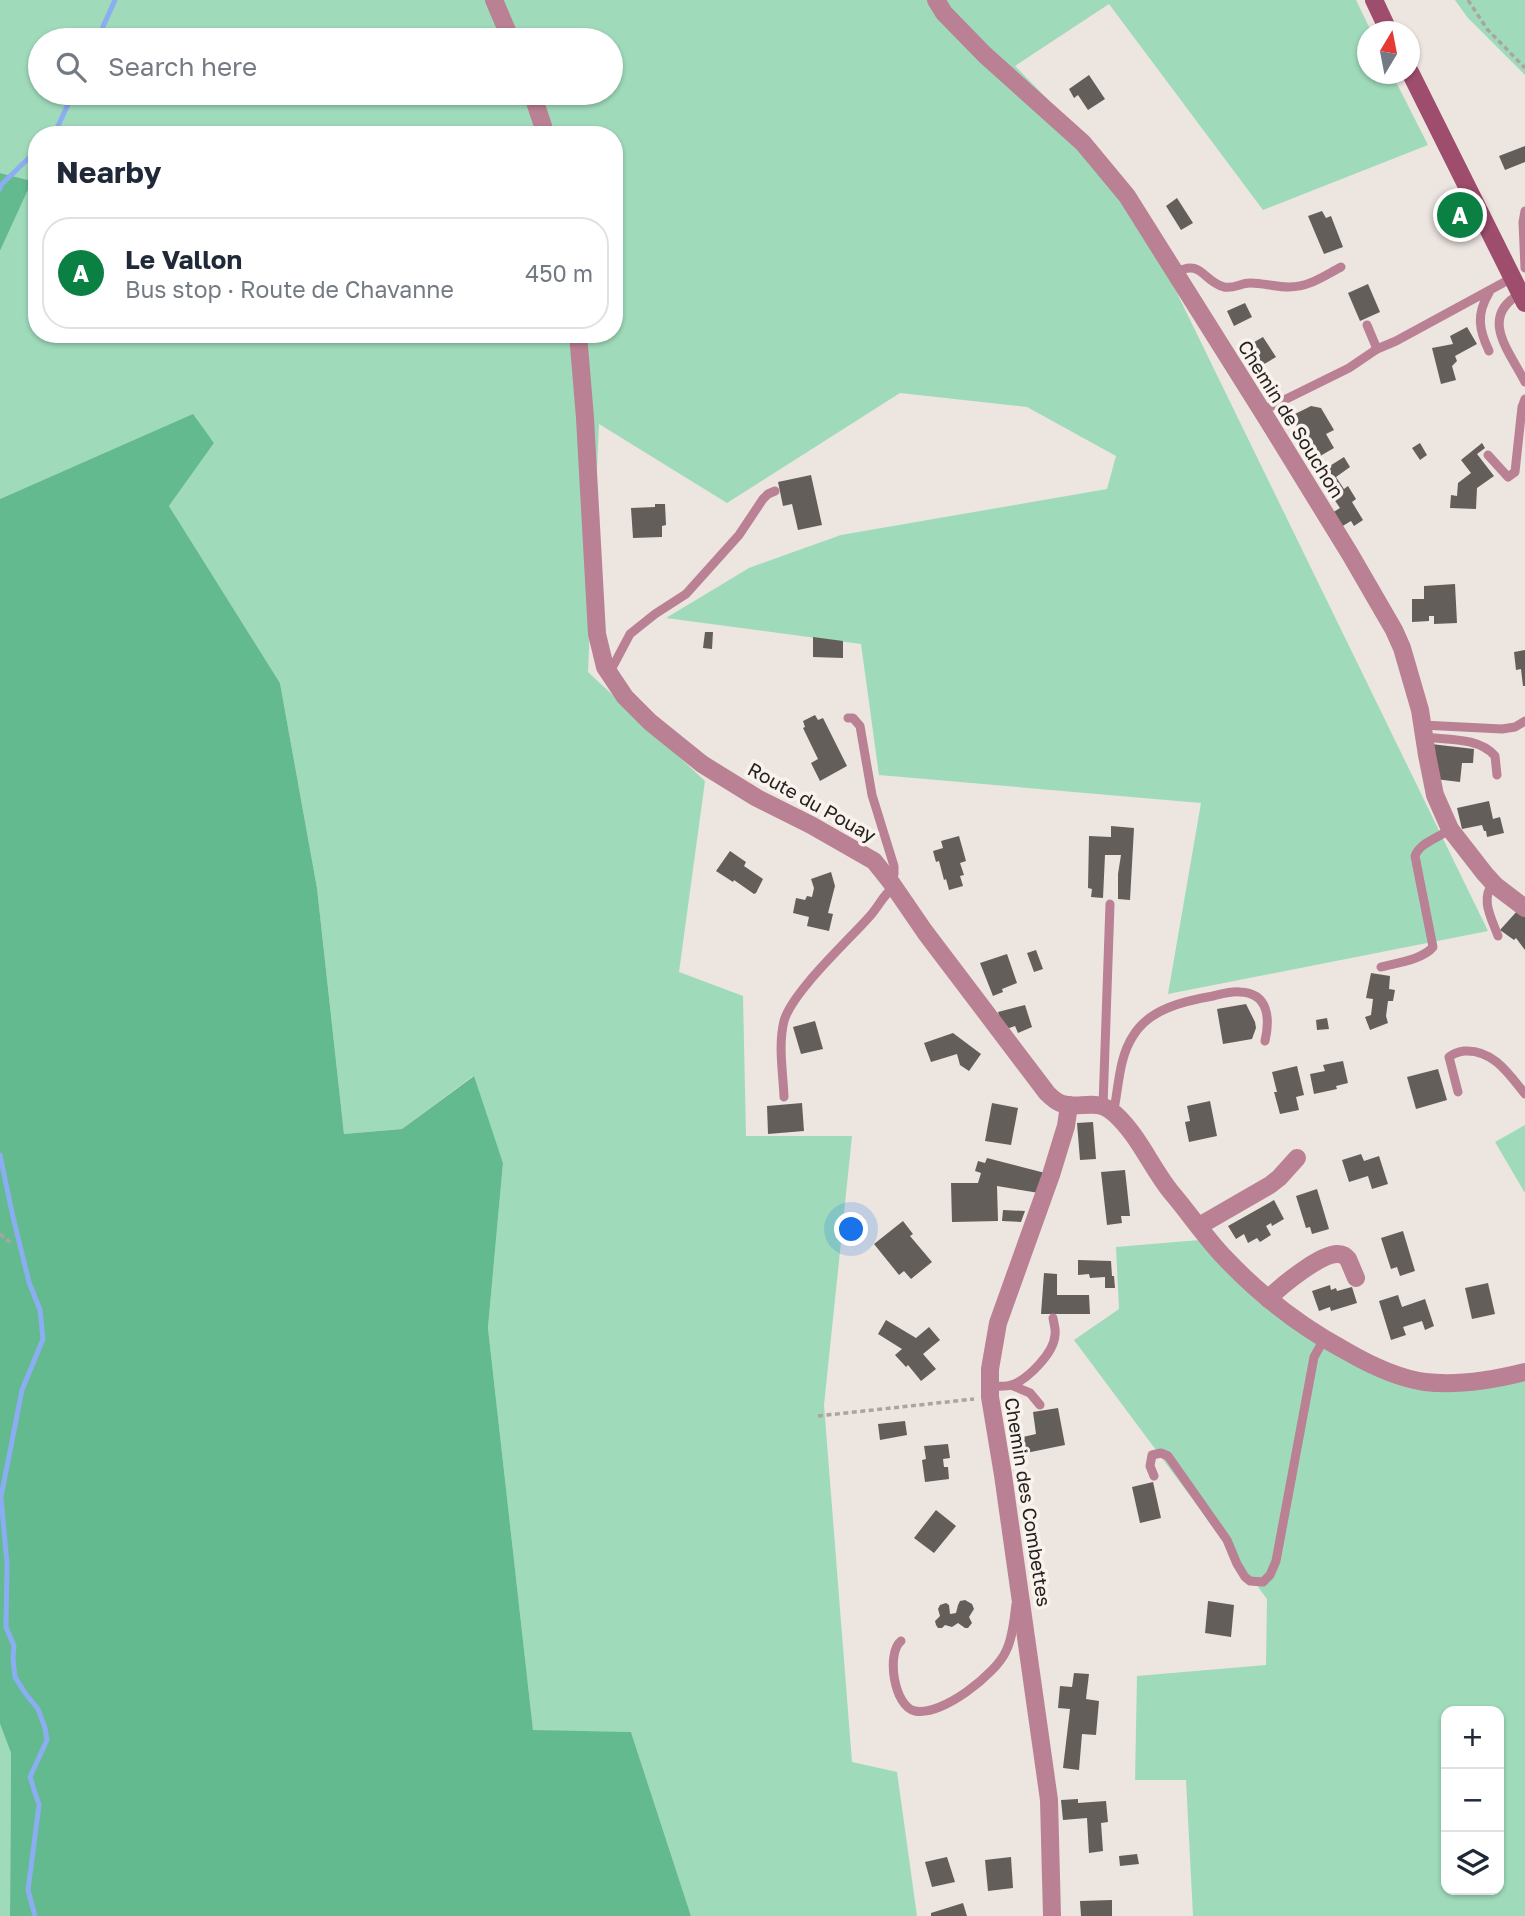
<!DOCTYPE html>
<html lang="en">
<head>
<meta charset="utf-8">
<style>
	:root { --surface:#fff; --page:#f2f2f3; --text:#1f2937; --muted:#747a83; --line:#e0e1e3; --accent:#0b8043 }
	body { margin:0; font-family:"Golos Text",sans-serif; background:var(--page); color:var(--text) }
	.controls { position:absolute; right:21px; bottom:21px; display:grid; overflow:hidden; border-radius:14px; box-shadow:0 2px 5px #0004 }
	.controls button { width:63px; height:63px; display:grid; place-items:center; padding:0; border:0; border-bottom:2px solid var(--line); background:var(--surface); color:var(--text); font:35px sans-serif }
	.compass { position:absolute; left:1357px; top:21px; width:63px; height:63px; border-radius:50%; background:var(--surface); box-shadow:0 2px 5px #0004; rotate:10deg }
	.you { position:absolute; left:852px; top:1230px; width:24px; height:24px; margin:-18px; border:5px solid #fff; border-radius:50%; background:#1a73e8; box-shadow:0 0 0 10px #1a73e833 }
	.badge { display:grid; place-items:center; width:46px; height:46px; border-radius:50%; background:var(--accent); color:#fff; font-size:23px; font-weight:700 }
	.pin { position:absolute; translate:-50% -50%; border:4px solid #fff; box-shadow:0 2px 7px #0006 }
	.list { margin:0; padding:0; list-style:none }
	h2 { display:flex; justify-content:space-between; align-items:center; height:91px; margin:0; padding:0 28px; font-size:30px }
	h2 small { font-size:23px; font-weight:400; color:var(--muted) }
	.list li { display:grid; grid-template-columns:46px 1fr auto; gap:21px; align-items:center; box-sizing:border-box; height:112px; margin:0 14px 14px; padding:0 14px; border:2px solid var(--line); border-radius:28px }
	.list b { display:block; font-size:26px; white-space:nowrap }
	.list p { margin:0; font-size:23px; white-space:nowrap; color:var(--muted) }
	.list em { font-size:23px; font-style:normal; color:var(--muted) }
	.icon { flex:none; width:38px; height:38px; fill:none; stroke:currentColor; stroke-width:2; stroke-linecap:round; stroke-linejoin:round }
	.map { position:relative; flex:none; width:1525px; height:1916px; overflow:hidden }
	.search { position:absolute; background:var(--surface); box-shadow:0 2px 5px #0004; left:28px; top:28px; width:595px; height:77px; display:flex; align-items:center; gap:18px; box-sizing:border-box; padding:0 24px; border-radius:38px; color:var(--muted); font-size:26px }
	.panel { position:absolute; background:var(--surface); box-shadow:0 2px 5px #0004; left:28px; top:126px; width:595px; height:217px; border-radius:28px }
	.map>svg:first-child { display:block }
	.green { fill:#9fdbbb; fill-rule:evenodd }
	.forest { fill:#63ba8f }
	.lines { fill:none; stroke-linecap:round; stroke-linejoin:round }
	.stream { stroke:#8badf2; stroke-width:5 }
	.building { fill:#645e5a }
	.path { stroke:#aaa5a1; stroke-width:3.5; stroke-dasharray:5 3.5; stroke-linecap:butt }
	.service { stroke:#ba8093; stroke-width:9 }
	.minor { stroke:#ba8093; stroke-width:18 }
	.secondary { stroke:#9f4d6c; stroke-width:18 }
	.labels { text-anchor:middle; stroke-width:7; stroke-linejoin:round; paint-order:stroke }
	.street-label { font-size:19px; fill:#24211f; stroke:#f9f2ed }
</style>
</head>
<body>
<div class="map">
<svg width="1525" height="1916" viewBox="0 0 1525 1916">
	<rect width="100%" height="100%" fill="#ece5e0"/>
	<g class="green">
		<path d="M0 0H1356L1371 31 1368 32V74H1392L1428 145 1263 210 1109 4 1015 66 1117 170 1488 931 1168 994 1201 803 879 775 861 644 666 618 749 568 841 535 1107 489 1116 456 1027 407 900 393 727 503 599 424 588 672 705 781 679 972 743 996 746 1136H852L824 1405 852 1762 897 1772 917 1916H691L631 1732 533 1731 488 1328 503 1163 473 1076 402 1129 344 1134 317 888 280 683 169 506 214 443 192 415 0 499V251L32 181 0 173ZM40 40H611V93H40ZM37 135H614V334H37Z"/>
		<polygon points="1455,0 1525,0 1525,75 1468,18"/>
		<polygon points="1525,1125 1525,1193 1495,1142"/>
		<path d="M1200 1240 1254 1294 1417 1388 1525 1379V1916H1193L1186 1780H1135L1137 1676 1266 1665 1267 1599 1074 1340 1119 1309 1116 1247ZM1446 1711H1499V1890H1446Z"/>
		<polygon points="0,1724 11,1753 10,1916 0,1916"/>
	</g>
	<g class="forest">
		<polygon points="0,173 32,181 0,251"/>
		<polygon points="193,414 214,443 169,506 280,683 317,888 344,1134 402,1129 474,1076 503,1163 488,1328 533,1730 631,1732 691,1916 10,1916 11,1753 0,1724 0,499"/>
	</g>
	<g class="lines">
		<g class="stream">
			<polyline points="97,40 115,0"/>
			<polyline points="54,135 73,93"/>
			<polyline points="0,189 1,185 37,150"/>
			<polyline points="0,1155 13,1217 29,1282 40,1310 43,1339 22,1390 1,1497 7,1564 6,1627 14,1646 13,1659 15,1677 25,1693 38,1709 45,1728 47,1740 30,1777 39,1805 28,1890 35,1916"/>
		</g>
	</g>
	<g class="building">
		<polygon points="1089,75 1105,99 1088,110 1078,95 1074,98 1069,89"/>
		<polygon points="1525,146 1525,162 1505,170 1499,156"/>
		<polygon points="1177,198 1193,223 1181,230 1166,206"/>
		<polygon points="1322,211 1326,218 1331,216 1343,247 1324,254 1308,216"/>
		<polygon points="1368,284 1380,312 1360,321 1348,293"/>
		<polygon points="1245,303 1252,317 1234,326 1227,311"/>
		<polygon points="1467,327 1477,344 1455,356 1457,361 1452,366 1456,380 1441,384 1432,348 1453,344 1450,336"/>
		<polygon points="1263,337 1276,357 1261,366 1249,345"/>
		<polygon points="1311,406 1321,408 1334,430 1326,434 1334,448 1315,459 1291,416"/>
		<polygon points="1420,443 1427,455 1420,460 1412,448"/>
		<polygon points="1482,443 1485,448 1477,454 1494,476 1477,488 1476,509 1450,508 1451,495 1457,496 1458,483 1471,473 1461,460"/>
		<polygon points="1344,457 1350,467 1336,477 1344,489 1348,486 1356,499 1352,502 1363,520 1354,526 1351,521 1341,527 1332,513 1340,508 1317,474"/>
		<polygon points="811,475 822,525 798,530 792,504 783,506 778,482"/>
		<polygon points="655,504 665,504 666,525 662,526 662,537 633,538 631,508 655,507"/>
		<polygon points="1455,584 1457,623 1434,624 1434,616 1429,616 1429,621 1412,622 1412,599 1424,599 1424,586"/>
		<polygon points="705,632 713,632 712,649 703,648"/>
		<polygon points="813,637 843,641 843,658 813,657"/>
		<polygon points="1525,650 1525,686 1523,686 1521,669 1516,670 1514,652"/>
		<polygon points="815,715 818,720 823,718 847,766 820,781 811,763 818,759 803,728 805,727 803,721"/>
		<polygon points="1431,744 1474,749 1473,763 1462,763 1460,782 1435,779"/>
		<polygon points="1489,801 1493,819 1500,817 1504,833 1487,837 1486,831 1484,831 1482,825 1462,829 1457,808"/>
		<polygon points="1111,826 1134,828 1130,900 1118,899 1118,874 1121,855 1105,855 1103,898 1091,897 1092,889 1088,888 1089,836 1111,837"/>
		<polygon points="959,836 966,861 960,863 964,875 960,876 963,886 949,890 946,879 944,880 939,861 936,862 933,851 943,848 941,841"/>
		<polygon points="730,851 746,862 744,866 763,879 756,893 754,894 734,880 733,882 716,871"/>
		<polygon points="831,872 835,886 828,913 833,914 829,931 807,926 809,917 793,913 796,898 805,900 807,896 812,897 814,888 811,879"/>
		<polygon points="1518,910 1525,916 1525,950 1516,938 1514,940 1500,930"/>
		<polygon points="1036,950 1043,969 1034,972 1027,953"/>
		<polygon points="1007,954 1017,983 1002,989 1003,992 993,996 980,963"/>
		<polygon points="1371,973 1390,976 1389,989 1395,990 1393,1001 1388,1001 1386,1016 1388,1023 1370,1030 1365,1017 1371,1015 1373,999 1366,998"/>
		<polygon points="1246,1004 1255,1022 1256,1028 1252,1039 1223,1044 1217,1009"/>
		<polygon points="1025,1005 1032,1027 1018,1033 1015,1026 1004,1030 998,1012"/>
		<polygon points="1327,1018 1329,1029 1317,1030 1316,1020"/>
		<polygon points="815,1021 823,1049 801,1054 793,1027"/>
		<polygon points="953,1033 981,1054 969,1071 960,1065 957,1054 931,1062 924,1043"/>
		<polygon points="1343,1061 1348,1083 1336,1086 1337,1089 1314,1094 1310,1074 1325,1071 1323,1065"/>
		<polygon points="1297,1066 1304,1095 1296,1097 1299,1110 1280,1114 1274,1092 1277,1092 1272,1072"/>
		<polygon points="1438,1069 1447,1100 1416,1109 1407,1077"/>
		<polygon points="1210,1101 1217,1136 1189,1142 1185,1122 1190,1121 1187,1106"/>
		<polygon points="802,1103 804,1131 768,1134 767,1106"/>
		<polygon points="992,1103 1018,1108 1011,1145 985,1141"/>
		<polygon points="1093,1122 1096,1159 1080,1160 1077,1123"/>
		<polygon points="1361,1154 1364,1161 1379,1156 1388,1184 1372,1189 1368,1176 1349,1182 1342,1160"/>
		<polygon points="987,1158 1045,1173 1039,1193 997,1186 998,1221 952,1222 951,1183 978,1183 981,1173 975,1171 978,1161 985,1163"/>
		<polygon points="1125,1170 1130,1216 1121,1216 1122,1223 1107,1225 1101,1172"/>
		<polygon points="1317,1189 1329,1229 1312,1234 1310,1227 1306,1228 1296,1196"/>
		<polygon points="1274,1200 1284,1219 1272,1226 1271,1223 1266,1226 1271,1235 1260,1242 1257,1238 1248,1243 1244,1234 1236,1239 1228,1226"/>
		<polygon points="1003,1210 1025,1211 1021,1222 1002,1221"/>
		<polygon points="903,1221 913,1234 910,1236 932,1262 911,1279 904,1271 899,1275 874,1244"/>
		<polygon points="1403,1231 1415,1271 1400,1276 1397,1267 1391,1269 1381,1238"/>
		<polygon points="1078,1260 1111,1261 1112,1276 1114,1276 1115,1288 1105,1288 1105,1277 1090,1278 1089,1274 1078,1275"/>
		<polygon points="1044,1273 1057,1274 1057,1295 1089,1295 1090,1314 1041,1314"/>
		<polygon points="1488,1283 1495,1314 1472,1319 1465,1288"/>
		<polygon points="1330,1285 1331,1290 1336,1288 1337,1291 1352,1287 1357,1303 1331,1311 1330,1307 1319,1311 1312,1291"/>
		<polygon points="1398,1295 1402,1307 1425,1299 1434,1326 1425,1330 1422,1321 1403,1327 1406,1335 1391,1340 1379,1301"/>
		<polygon points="886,1320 916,1338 929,1327 940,1340 923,1354 936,1369 921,1381 908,1365 906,1367 895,1355 902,1349 878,1334"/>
		<polygon points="1058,1408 1065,1445 1026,1453 1023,1437 1036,1434 1033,1412"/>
		<polygon points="905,1421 907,1435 880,1440 878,1424"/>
		<polygon points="948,1444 950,1458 943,1459 944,1467 948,1467 949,1479 925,1482 922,1460 926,1459 924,1446"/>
		<polygon points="1153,1482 1161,1518 1140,1523 1132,1487"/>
		<polygon points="936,1510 956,1526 934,1553 914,1538"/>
		<polygon points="965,1600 972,1604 974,1609 969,1617 972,1623 968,1628 965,1628 958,1623 952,1627 945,1625 942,1628 938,1628 936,1625 935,1621 940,1616 938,1609 940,1605 946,1603 949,1605 950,1614 956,1613 958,1605 960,1601"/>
		<polygon points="1208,1601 1234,1605 1231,1637 1205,1633"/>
		<polygon points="1074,1673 1089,1674 1086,1699 1099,1701 1096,1735 1082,1734 1079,1770 1063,1768 1070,1709 1058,1708 1060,1686 1072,1687"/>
		<polygon points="1078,1799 1078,1803 1106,1801 1108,1822 1101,1823 1103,1851 1089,1853 1087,1818 1063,1820 1061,1800"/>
		<polygon points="1137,1854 1139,1864 1120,1866 1119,1856"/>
		<polygon points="947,1857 955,1882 932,1887 925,1862"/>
		<polygon points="1011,1857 1013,1888 988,1891 985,1860"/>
		<polygon points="1112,1900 1112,1916 1081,1916 1080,1901"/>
		<polygon points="963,1903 967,1916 931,1916 931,1913"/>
	</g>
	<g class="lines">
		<g class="path">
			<polyline points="1468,0 1487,29 1525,68"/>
			<polyline points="0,1234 11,1243"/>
			<polyline points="818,1416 974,1399"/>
		</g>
		<g class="service">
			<polyline points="1525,211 1523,222 1525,268"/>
			<path d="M1175 273C1202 258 1202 281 1224 287 1234 289 1241 283 1250 283 1263 283 1276 287 1289 287 1309 287 1324 276 1341 267"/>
			<path d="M1520 294C1478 317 1510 352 1525 382"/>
			<polyline points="1367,325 1377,349"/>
			<path d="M1489 351C1479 330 1476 314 1489 293"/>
			<polyline points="1262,411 1349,368 1377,349 1396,341 1512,278"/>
			<polyline points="1488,455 1508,477 1515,472 1522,407 1525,399"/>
			<polyline points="608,672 612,668 630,634 655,614 686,594 739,535 763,499 768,494 775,491"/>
			<polyline points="848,718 853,718 860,726 872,795 894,866 894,874 891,880"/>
			<polyline points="1422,725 1502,729 1515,727 1525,721"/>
			<path d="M1424 737C1447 740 1479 737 1495 756L1497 775"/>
			<path d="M1494 883C1479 898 1492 919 1498 936"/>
			<path d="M1381 967C1396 963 1422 960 1433 947L1415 856C1420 842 1439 838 1450 829"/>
			<path d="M1458 1092 1449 1057C1454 1053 1457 1052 1464 1051 1493 1049 1509 1074 1525 1094"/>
			<path d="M784 1097C783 1072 778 1045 784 1021 792 992 848 941 870 916 879 906 883 895 894 887"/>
			<polyline points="1103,1106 1110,904"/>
			<path d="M1111 1111 1115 1104C1119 1081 1120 1056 1133 1036 1149 1009 1184 1001 1213 996 1222 994 1231 991 1240 992 1269 993 1270 1019 1265 1041"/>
			<polyline points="1011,1385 1030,1393 1040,1405"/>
			<path d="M990 1386C997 1386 1005 1387 1012 1385 1028 1379 1054 1353 1055 1335 1056 1330 1054 1324 1053 1318"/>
			<polyline points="1154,1476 1150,1466 1152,1455 1161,1453 1168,1456 1227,1540 1237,1564 1245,1577 1250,1581 1263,1582 1270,1575 1276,1561 1314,1357 1324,1339"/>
			<path d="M901 1641C886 1653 894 1707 915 1711 942 1716 995 1675 1006 1651 1013 1637 1014 1619 1016 1604"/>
		</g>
		<g class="minor">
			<polyline points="494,0 511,40"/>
			<polyline points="936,0 944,13 985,55 1083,143 1127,196 1267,419 1350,554 1394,630 1402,648 1420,710 1427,755 1435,795 1450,829 1485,874 1496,886 1525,908"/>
			<polyline points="532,93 546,135"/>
			<path d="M578 334 585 418 597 634 605 667 625 697 650 722 702 764 757 798 811 825 874 861 890 881 925 932 1047 1093C1051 1097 1055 1101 1060 1103 1079 1111 1095 1096 1115 1114 1139 1136 1151 1167 1171 1192 1189 1213 1205 1237 1225 1258 1260 1295 1301 1327 1346 1351 1370 1365 1397 1378 1425 1382 1458 1386 1493 1380 1525 1372"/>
			<polyline points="1199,1226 1270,1185 1279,1178 1297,1158"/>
			<path d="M1268 1299C1281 1286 1321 1253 1338 1254 1343 1254 1345 1256 1348 1259L1356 1278"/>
			<polyline points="1052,1916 1049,1800 1003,1475 990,1397 990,1369 998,1323 1051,1175 1066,1126 1069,1105"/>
		</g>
		<g class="secondary">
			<polyline points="1374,0 1389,32"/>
			<polyline points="1410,72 1525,303"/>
		</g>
	</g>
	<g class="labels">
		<g class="street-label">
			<text transform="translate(1291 419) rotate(58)" y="7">Chemin de Souchon</text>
			<text transform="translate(812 802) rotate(29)" y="7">Route du Pouay</text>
			<text transform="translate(1028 1502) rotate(81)" y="7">Chemin des Combettes</text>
		</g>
	</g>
</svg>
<div class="controls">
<button>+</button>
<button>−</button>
<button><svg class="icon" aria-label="layers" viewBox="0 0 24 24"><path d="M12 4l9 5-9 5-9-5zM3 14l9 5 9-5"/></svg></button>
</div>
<svg class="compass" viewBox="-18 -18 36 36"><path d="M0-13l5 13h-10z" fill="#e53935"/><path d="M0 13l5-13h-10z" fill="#747a83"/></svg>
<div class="you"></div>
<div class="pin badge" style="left:1460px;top:215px">A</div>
<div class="search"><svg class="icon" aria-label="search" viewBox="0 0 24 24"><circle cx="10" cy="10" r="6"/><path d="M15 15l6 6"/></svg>Search here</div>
<section class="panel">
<h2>Nearby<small></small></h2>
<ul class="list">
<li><span class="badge">A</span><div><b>Le Vallon</b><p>Bus stop · Route de Chavanne</p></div><em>450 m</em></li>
</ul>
</section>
</div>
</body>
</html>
